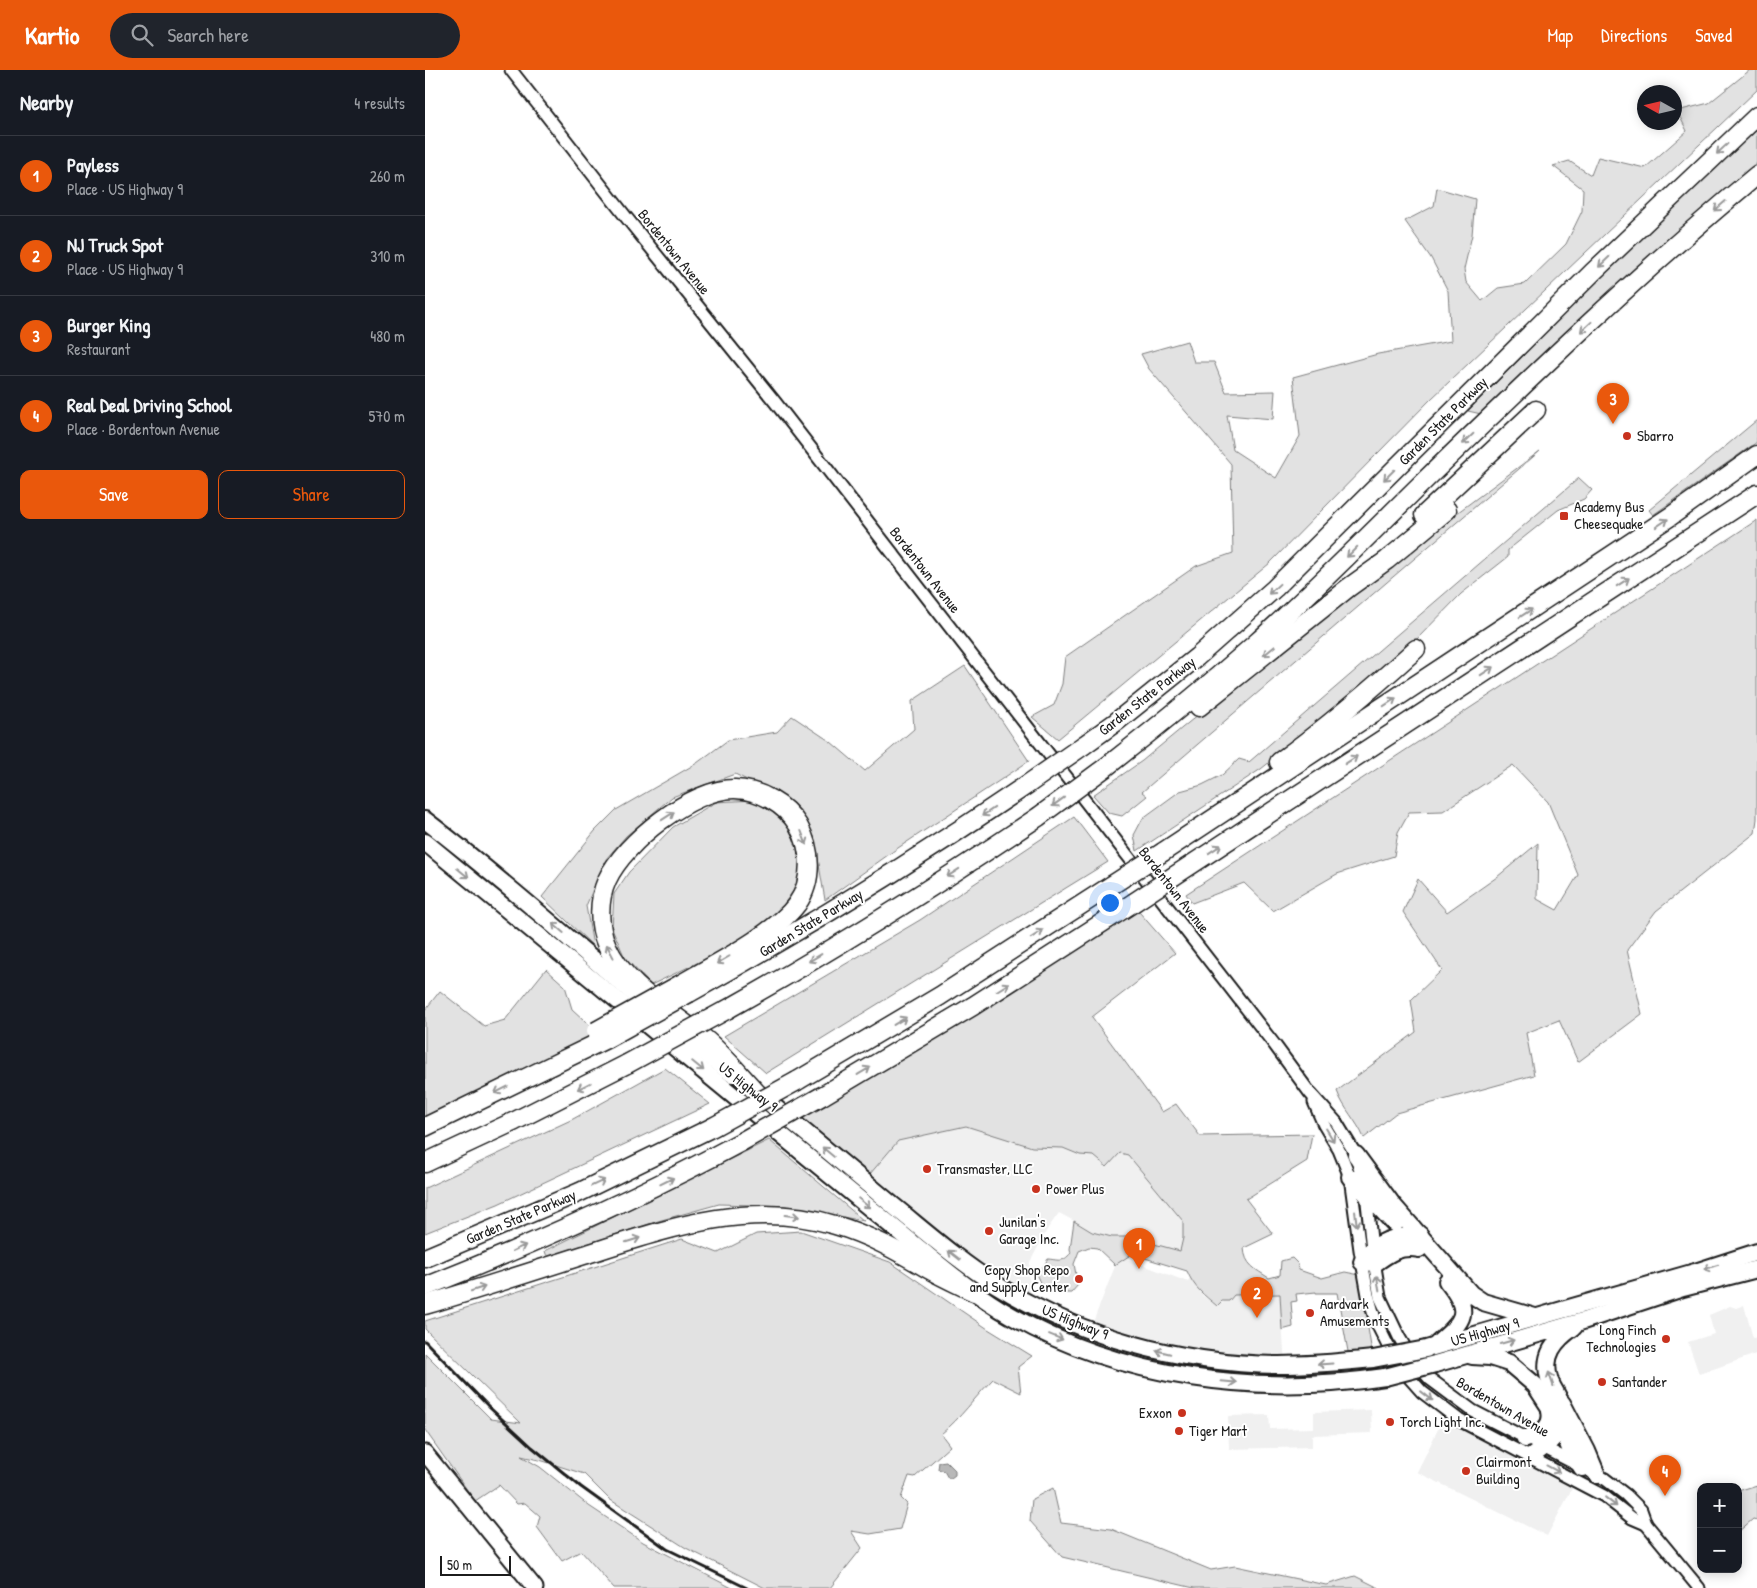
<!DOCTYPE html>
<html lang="en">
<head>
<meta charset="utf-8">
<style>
	:root { --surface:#171b24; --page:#20242c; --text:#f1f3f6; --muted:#9ea1a6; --line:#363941; --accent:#ea580c }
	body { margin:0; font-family:"Patrick Hand",sans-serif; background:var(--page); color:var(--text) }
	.controls { position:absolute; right:15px; bottom:15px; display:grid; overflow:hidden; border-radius:10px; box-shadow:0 2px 12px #0003 }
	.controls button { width:45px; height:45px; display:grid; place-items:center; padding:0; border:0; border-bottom:1px solid var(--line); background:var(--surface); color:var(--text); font:25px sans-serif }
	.compass { position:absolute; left:1212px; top:15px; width:45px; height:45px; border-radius:50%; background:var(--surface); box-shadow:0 2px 12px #0003; rotate:278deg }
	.scale { position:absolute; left:15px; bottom:12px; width:71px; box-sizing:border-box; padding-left:5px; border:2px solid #1c1c1c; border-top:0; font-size:14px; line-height:18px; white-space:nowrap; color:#1c1c1c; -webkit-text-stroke:4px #fff; paint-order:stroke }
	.you { position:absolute; left:684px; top:832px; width:18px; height:18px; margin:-12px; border:4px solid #fff; border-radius:50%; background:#1a73e8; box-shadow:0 0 0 8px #1a73e833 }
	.badge { display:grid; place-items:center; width:32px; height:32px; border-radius:50%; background:var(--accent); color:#fff; font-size:16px; font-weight:700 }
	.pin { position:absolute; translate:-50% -41px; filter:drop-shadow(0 1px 2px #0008) }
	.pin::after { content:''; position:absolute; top:26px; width:18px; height:15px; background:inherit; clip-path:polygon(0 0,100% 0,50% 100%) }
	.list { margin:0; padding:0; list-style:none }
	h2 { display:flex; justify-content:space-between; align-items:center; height:65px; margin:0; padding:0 20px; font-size:21px }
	h2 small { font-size:16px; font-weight:400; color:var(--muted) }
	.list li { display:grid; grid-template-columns:32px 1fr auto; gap:15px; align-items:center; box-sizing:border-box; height:80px; padding:0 20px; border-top:1px solid var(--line) }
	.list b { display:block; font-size:19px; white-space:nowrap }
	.list p { margin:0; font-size:16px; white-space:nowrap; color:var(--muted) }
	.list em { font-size:16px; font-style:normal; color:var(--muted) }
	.actions { display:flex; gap:10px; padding:15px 20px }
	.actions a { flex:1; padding:11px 0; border:1px solid var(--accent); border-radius:10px; text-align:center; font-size:18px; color:var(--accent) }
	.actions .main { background:var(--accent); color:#fff }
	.icon { flex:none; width:28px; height:28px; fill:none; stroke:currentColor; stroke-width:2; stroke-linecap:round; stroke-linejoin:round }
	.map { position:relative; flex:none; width:1332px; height:1518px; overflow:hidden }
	header { display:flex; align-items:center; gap:30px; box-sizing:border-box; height:70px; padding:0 25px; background:var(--accent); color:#fff }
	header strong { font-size:24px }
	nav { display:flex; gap:28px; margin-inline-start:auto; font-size:18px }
	.search { width:350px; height:45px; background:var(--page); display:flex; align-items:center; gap:12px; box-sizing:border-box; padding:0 18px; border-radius:28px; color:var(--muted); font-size:19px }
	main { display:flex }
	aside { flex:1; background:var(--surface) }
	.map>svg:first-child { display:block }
	.built { fill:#f0f0f0 }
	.green { fill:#e2e2e2; stroke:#7f7f7f }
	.water { fill:#b8b8b8; stroke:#7a7a7a }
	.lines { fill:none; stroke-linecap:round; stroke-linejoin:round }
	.tertiary-casing { stroke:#1c1c1c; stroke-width:15 }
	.primary-casing { stroke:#1c1c1c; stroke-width:19 }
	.trunk-casing { stroke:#1c1c1c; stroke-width:20 }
	.motorway-casing { stroke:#1c1c1c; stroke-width:21 }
	.tertiary { stroke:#fff; stroke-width:11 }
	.primary { stroke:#fff; stroke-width:15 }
	.trunk { stroke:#fff; stroke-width:16 }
	.motorway { stroke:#fff; stroke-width:18 }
	.rail { stroke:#1c1c1c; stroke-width:3 }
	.trunk-bridge-casing { stroke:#1c1c1c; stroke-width:20; stroke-linecap:butt }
	.motorway-bridge-casing { stroke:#1c1c1c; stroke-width:21; stroke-linecap:butt }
	.trunk-bridge { stroke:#fff; stroke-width:16 }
	.motorway-bridge { stroke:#fff; stroke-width:18 }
	.oneway { stroke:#999 }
	.poi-dot { fill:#c8321e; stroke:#fff; stroke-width:2 }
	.labels { text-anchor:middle; stroke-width:4; stroke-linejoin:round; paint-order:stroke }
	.street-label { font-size:15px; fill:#1c1c1c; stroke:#fff }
	.poi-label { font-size:15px; fill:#1c1c1c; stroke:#fff; text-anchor:start }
</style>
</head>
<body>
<header>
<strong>Kartio</strong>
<div class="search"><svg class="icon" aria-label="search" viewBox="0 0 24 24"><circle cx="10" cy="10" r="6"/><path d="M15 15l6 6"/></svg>Search here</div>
<nav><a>Map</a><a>Directions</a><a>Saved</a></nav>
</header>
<main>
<aside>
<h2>Nearby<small>4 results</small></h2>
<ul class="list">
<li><span class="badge">1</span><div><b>Payless</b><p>Place · US Highway 9</p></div><em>260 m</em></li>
<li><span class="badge">2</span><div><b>NJ Truck Spot</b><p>Place · US Highway 9</p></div><em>310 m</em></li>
<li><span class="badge">3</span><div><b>Burger King</b><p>Restaurant</p></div><em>480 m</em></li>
<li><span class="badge">4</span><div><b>Real Deal Driving School</b><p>Place · Bordentown Avenue</p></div><em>570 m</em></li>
</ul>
<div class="actions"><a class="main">Save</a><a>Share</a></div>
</aside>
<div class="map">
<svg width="1332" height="1518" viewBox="0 0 1332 1518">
	<rect width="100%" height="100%" fill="#fff"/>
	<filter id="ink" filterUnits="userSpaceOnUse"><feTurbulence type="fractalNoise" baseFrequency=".02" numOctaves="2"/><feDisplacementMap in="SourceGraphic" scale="10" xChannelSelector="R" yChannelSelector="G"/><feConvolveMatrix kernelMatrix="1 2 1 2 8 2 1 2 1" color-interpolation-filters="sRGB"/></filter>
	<g filter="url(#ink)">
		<g class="built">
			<polygon points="541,1056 607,1077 638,1078 655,1085 669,1086 695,1083 703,1085 758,1151 758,1168 755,1181 703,1167 687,1167 667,1162 655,1154 634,1143 623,1158 605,1192 603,1206 608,1219 605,1234 439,1111 473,1071"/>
			<polygon points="694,1186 763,1212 765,1208 778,1226 792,1236 809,1225 855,1224 860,1295 836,1294 665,1260"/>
			<polygon points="1319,1235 1328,1268 1332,1267 1331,1284 1274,1304 1263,1272 1289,1264 1284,1245 1305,1236 1311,1238"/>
			<polygon points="946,1340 947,1363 887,1365 887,1377 804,1379 803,1346 844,1345 845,1359 889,1358 889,1342"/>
			<polygon points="1022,1341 1151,1411 1122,1466 992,1402"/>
		</g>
		<g class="green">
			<polygon points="1325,0 1332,0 1332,20 1006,329 845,493 633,669 607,647 629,635 637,614 640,587 771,496 808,483 806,394 724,299 716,284 762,271 769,292 789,292 801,322 850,321 848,349 802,345 808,380 851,408 875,366 868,307 953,284 1026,271 1023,221 1006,188 980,151 1009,136 1012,118 1050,129 1047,165 1039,199 1041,212 1057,231 1073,218 1100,214 1141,174 1157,141 1158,119 1128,96 1144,91 1166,105 1173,87 1220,98 1262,61 1252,41 1284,33"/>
			<polygon points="1332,60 1332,92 1199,209 1056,344 1043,341 1219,164"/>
			<polygon points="1332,350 1332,372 1228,445 1224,440"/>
			<polygon points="1115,381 717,722 722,726 697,746 684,743 668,725 717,691 883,554"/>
			<polygon points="1154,408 1167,420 1159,429 1133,440 1083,480 1083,487 1036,524 988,573 929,625 836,699 712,781 709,765 718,748 755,721 777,715 797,705 814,689 824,692"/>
			<path d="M1332 450V749L1330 763 1231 841 1202 880 1217 944 1153 992 1134 950 1101 963 1109 1005 971 1043 939 1068C932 1051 918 1038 912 1021L991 962 986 930 1017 900 978 842 993 809 1022 842 1072 807 1113 773 1112 829 1132 840 1153 805 1123 732 1088 695 1018 741 984 742 973 762 969 786 912 804 848 841 819 813 767 833 761 824Z"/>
			<polygon points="540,596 604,691 470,780 400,830 389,766 360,729 310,704 247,727 201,766 181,789 161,836 168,876 117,827 170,761 191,740 272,693 303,670 352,662 367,646 406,672 440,701 489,659 487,631"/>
			<polygon points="329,730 363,750 376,783 376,809 353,843 324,868 226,915 200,888 187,858 189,824 204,802 248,757 291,732"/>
			<polygon points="649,747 683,792 341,1003 299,966 495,850"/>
			<path d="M708 833 715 843 750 883 667 947 737 1042 751 1034 775 1066 887 1064 882 1091 821 1129 848 1164 819 1178C820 1195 830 1199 844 1208L855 1205 856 1191 867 1188 873 1194 874 1200 897 1208 920 1202 940 1206 951 1252 943 1258 948 1289 925 1292 912 1223H891V1222L871 1224 872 1231 866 1232 868 1257 857 1260 855 1224 809 1225 804 1231H797L792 1236C779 1225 769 1218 762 1201L707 1184 690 1195 672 1178 664 1177 654 1181 649 1194 653 1215 646 1223H635L616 1215 612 1206 623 1189C635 1190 637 1193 646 1183L645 1179 649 1151 667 1162 687 1167H703L755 1181 758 1168V1151L703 1085 695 1083 682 1097 669 1086 655 1085 638 1078 607 1077 541 1056 473 1071 439 1111 360 1046Z"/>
			<polygon points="121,899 140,916 147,939 171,961 119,998 0,1057 0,940 15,921 59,956 80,950"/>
			<polygon points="240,998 285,1034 73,1134 0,1163 0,1118 148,1049"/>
			<polygon points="344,1070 439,1151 360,1136 294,1134 233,1151 122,1187 120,1181"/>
			<path d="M376 1161 465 1192 563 1259 607 1286 593 1297 596 1323 568 1309C550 1327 536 1348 516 1364L525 1376 490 1407 484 1406 476 1428 482 1434 475 1459 445 1464 426 1461 437 1478 405 1518H340L261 1478 184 1429 159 1404 118 1391 96 1386 115 1397 164 1436 218 1472 307 1518H189L156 1481 137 1491 112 1457 115 1446 100 1433 92 1434 74 1415 50 1431 0 1360V1283L66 1349 96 1353 0 1259V1251L257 1169 293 1183 331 1164Z"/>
			<polygon points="1332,1415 1332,1450 1328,1449 1313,1462 1313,1421"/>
			<polygon points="628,1418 636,1453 686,1459 786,1500 810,1496 901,1515 930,1506 954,1518 769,1518 637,1487 605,1451 607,1429"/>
		</g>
		<polygon class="water" points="521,1391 530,1400 530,1405 526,1408 523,1408 519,1401 513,1399 514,1392"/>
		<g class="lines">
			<g class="tertiary-casing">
				<g id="tertiary">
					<polyline points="86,0 201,147 350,332 849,974 885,1023 911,1052 931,1085 941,1123 947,1179 955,1227 974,1267 987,1289 1005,1309 1048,1341 1180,1409 1201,1425 1216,1440 1221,1454 1274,1518"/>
					<polyline points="889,1032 899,1055 914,1080 925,1107 935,1180 943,1225 951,1252 972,1294 997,1322 1034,1350 1179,1426 1207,1448 1221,1454"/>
				</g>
			</g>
			<g class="primary-casing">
				<polyline id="primary" points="0,1383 110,1518"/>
			</g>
			<g class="trunk-casing">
				<g id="trunk">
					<path d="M0 750C106 831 202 923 307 1004"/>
					<path d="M0 772 490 1175C521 1200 550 1225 585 1245 696 1309 834 1326 960 1307"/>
					<path d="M331 1022C378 1060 424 1099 471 1138 503 1164 535 1192 570 1214 654 1266 754 1294 854 1295 885 1295 917 1292 948 1289"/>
					<polyline points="931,1085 967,1134 1046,1224 1058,1232 1110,1247"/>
					<polyline points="925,1107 970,1154"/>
					<path d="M937 1192C949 1170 972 1166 995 1165"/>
					<path d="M949 1194C964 1183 975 1175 994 1179"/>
					<path d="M1012 1274C1040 1250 1047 1242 1022 1211"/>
					<polyline points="1001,1279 1270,1202 1332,1182"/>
					<polyline points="1047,1286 1065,1287 1084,1293 1110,1315 1136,1355 1145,1379 1157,1398"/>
					<polyline points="1010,1294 1158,1251 1258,1218 1332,1199"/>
					<polyline points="1137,1333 1162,1381 1172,1405"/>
					<path d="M1100 1369C1113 1364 1129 1359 1125 1341"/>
					<path d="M1106 1387C1116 1379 1130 1370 1135 1358 1137 1353 1136 1347 1136 1342 1136 1326 1130 1324 1125 1311 1116 1286 1130 1270 1149 1257"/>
				</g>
			</g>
			<g class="motorway-casing">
				<g id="motorway">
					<polyline points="999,445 1111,340"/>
					<polyline points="774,637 923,518 962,490 1022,440"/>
					<polyline points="659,675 691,652 772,587 850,518 1168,202 1332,46"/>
					<path d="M854 692C902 657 947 619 991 579"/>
					<path d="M681 697C732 657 783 616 831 573 887 523 940 469 994 416 1103 310 1214 203 1332 105"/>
					<polyline points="738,782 1246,446 1332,385"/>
					<polyline points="749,806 1332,424"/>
					<path d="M254 915C288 895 349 865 372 834 388 811 387 779 373 755 360 734 335 720 310 719 268 718 199 772 182 810 173 830 173 856 182 876 199 916 248 942 280 969 299 985 315 1005 332 1023"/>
					<path d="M264 923C380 859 493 789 603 714"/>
					<path d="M303 939C409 880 512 815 613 747"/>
					<polyline points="372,1011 515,926 687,815"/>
					<polyline points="397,1026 548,936 708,833"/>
					<polyline points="0,1057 181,969"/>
					<polyline points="0,1093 90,1051 202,994"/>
					<polyline points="0,1188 155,1122 288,1057"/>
					<path d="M0 1217C108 1174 214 1127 316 1072"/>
					<path d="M0 1235C53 1219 106 1202 159 1185 241 1159 324 1129 410 1155 445 1165 474 1182 505 1200 519 1208 535 1215 549 1222"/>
				</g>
			</g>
			<use href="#tertiary" class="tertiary"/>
			<use href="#primary" class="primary"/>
			<use href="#trunk" class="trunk"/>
			<use href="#motorway" class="motorway"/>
			<polyline class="rail" points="0,1271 65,1338 107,1377 156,1417 242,1479 322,1518"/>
			<g class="trunk-bridge-casing">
				<g id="trunk-bridge">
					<polyline points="948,1289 1001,1279"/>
					<polyline points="960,1307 1010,1294"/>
				</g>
			</g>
			<g class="motorway-bridge-casing">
				<g id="motorway-bridge">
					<polyline points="603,714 659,675"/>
					<polyline points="613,747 681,697"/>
					<polyline points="687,815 738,782"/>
					<polyline points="708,833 749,806"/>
					<polyline points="171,961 254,915"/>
					<polyline points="181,969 264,923"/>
					<polyline points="202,994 303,939"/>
					<polyline points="288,1057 372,1011"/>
					<polyline points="316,1072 397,1026"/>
				</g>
			</g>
			<use href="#trunk-bridge" class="trunk-bridge"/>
			<use href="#motorway-bridge" class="motorway-bridge"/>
		</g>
		<defs><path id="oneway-shaft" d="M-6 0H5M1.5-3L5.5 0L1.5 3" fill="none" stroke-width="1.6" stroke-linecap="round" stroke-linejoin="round" transform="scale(1.25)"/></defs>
		<g class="oneway">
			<use href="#oneway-shaft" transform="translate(1297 79) rotate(137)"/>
			<use href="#oneway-shaft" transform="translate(1295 136) rotate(139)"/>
			<use href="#oneway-shaft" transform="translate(1179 192) rotate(136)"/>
			<use href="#oneway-shaft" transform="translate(1161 257) rotate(137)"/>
			<use href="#oneway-shaft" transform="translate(1043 369) rotate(136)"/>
			<use href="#oneway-shaft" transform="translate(964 405) rotate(135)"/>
			<use href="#oneway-shaft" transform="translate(1237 453) rotate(-34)"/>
			<use href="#oneway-shaft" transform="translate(927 482) rotate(135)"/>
			<use href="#oneway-shaft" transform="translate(1198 512) rotate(-33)"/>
			<use href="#oneway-shaft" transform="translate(849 519) rotate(137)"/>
			<use href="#oneway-shaft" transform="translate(1101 543) rotate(-33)"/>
			<use href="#oneway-shaft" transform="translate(844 581) rotate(141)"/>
			<use href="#oneway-shaft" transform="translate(1062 601) rotate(-33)"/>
			<use href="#oneway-shaft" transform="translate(965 632) rotate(-33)"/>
			<use href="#oneway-shaft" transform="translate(926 690) rotate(-33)"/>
			<use href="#oneway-shaft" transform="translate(633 732) rotate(144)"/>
			<use href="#oneway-shaft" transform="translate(563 742) rotate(146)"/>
			<use href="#oneway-shaft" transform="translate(243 746) rotate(-33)"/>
			<use href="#oneway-shaft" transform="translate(379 768) rotate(69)"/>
			<use href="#oneway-shaft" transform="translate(790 779) rotate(-33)"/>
			<use href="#oneway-shaft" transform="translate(38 803) rotate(39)"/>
			<use href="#oneway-shaft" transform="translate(528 803) rotate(147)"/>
			<use href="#oneway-shaft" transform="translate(133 858) rotate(-139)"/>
			<use href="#oneway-shaft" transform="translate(612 864) rotate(-33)"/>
			<use href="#oneway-shaft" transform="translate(185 881) rotate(-118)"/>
			<use href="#oneway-shaft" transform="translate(390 888) rotate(149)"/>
			<use href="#oneway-shaft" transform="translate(298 890) rotate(150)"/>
			<use href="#oneway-shaft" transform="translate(578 917) rotate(-32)"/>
			<use href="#oneway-shaft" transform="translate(475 951) rotate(-31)"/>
			<use href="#oneway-shaft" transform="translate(273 996) rotate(39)"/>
			<use href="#oneway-shaft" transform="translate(439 1001) rotate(-31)"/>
			<use href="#oneway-shaft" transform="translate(159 1016) rotate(153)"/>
			<use href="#oneway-shaft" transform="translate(76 1020) rotate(153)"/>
			<use href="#oneway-shaft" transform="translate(905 1065) rotate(59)"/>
			<use href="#oneway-shaft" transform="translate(403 1082) rotate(-140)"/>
			<use href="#oneway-shaft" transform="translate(242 1111) rotate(-26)"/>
			<use href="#oneway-shaft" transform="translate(173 1113) rotate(-25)"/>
			<use href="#oneway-shaft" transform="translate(439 1133) rotate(39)"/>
			<use href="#oneway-shaft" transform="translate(367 1146) rotate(7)"/>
			<use href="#oneway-shaft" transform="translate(931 1149) rotate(83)"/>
			<use href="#oneway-shaft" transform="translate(208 1170) rotate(-17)"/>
			<use href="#oneway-shaft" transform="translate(94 1178) rotate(-24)"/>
			<use href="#oneway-shaft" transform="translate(529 1185) rotate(-142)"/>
			<use href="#oneway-shaft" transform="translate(1286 1197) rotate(162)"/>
			<use href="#oneway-shaft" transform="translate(953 1213) rotate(-100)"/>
			<use href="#oneway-shaft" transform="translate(53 1219) rotate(-18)"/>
			<use href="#oneway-shaft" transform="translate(631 1267) rotate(22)"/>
			<use href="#oneway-shaft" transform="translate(1082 1272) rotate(-16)"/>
			<use href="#oneway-shaft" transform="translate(738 1282) rotate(-167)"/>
			<use href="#oneway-shaft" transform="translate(900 1294) rotate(176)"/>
			<use href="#oneway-shaft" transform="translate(1126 1309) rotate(-109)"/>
			<use href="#oneway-shaft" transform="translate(804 1312) rotate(5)"/>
			<use href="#oneway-shaft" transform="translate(1002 1326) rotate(38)"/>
			<use href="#oneway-shaft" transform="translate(1128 1399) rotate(28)"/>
			<use href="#oneway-shaft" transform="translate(1186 1432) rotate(38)"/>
		</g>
	</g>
	<g class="poi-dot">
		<circle cx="1202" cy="366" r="5"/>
		<rect x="1134" y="441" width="10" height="10" rx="2.5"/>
		<circle cx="502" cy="1099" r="5"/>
		<circle cx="611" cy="1119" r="5"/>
		<circle cx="564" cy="1161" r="5"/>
		<circle cx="654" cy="1209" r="5"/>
		<circle cx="885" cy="1243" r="5"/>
		<circle cx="1241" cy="1269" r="5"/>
		<circle cx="1177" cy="1312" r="5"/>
		<circle cx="757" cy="1343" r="5"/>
		<circle cx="965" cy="1352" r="5"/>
		<circle cx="754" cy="1361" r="5"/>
		<circle cx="1041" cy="1401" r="5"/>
	</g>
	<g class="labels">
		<g class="street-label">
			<text transform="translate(249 182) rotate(51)" y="5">Bordentown Avenue</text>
			<text transform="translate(1018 351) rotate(-45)" y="5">Garden State Parkway</text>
			<text transform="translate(500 500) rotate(52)" y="5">Bordentown Avenue</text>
			<text transform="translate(722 626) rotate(-38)" y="5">Garden State Parkway</text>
			<text transform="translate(749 820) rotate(52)" y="5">Bordentown Avenue</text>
			<text transform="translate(386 853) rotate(-31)" y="5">Garden State Parkway</text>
			<text transform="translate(323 1017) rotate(38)" y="5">US Highway 9</text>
			<text transform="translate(96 1147) rotate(-23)" y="5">Garden State Parkway</text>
			<text transform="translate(650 1252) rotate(22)" y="5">US Highway 9</text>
			<text transform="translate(1060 1262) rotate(-16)" y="5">US Highway 9</text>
			<text transform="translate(1078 1337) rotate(30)" y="5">Bordentown Avenue</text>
		</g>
		<g class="poi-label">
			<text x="1212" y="371">Sbarro</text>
			<text x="1149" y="442">Academy Bus<tspan x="1149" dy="17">Cheesequake</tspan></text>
			<text x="512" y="1104">Transmaster, LLC</text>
			<text x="621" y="1124">Power Plus</text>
			<text x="574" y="1157">Junilan's<tspan x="574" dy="17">Garage Inc.</tspan></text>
			<text x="644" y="1205" text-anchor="end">Copy Shop Repo<tspan x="644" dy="17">and Supply Center</tspan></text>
			<text x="895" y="1239">Aardvark<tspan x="895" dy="17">Amusements</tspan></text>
			<text x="1231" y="1265" text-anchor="end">Long Finch<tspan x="1231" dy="17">Technologies</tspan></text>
			<text x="1187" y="1317">Santander</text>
			<text x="747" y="1348" text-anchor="end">Exxon</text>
			<text x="975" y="1357">Torch Light Inc.</text>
			<text x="764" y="1366">Tiger Mart</text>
			<text x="1051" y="1397">Clairmont<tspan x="1051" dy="17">Building</tspan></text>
		</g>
	</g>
</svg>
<div class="controls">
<button>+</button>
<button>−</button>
</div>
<svg class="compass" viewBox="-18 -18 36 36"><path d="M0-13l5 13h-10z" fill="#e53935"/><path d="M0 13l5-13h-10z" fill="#9ea1a6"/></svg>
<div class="scale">50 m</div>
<div class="you"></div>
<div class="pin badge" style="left:714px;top:1199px">1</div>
<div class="pin badge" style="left:832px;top:1248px">2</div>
<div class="pin badge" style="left:1188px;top:354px">3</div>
<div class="pin badge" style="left:1240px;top:1426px">4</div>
</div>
</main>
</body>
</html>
